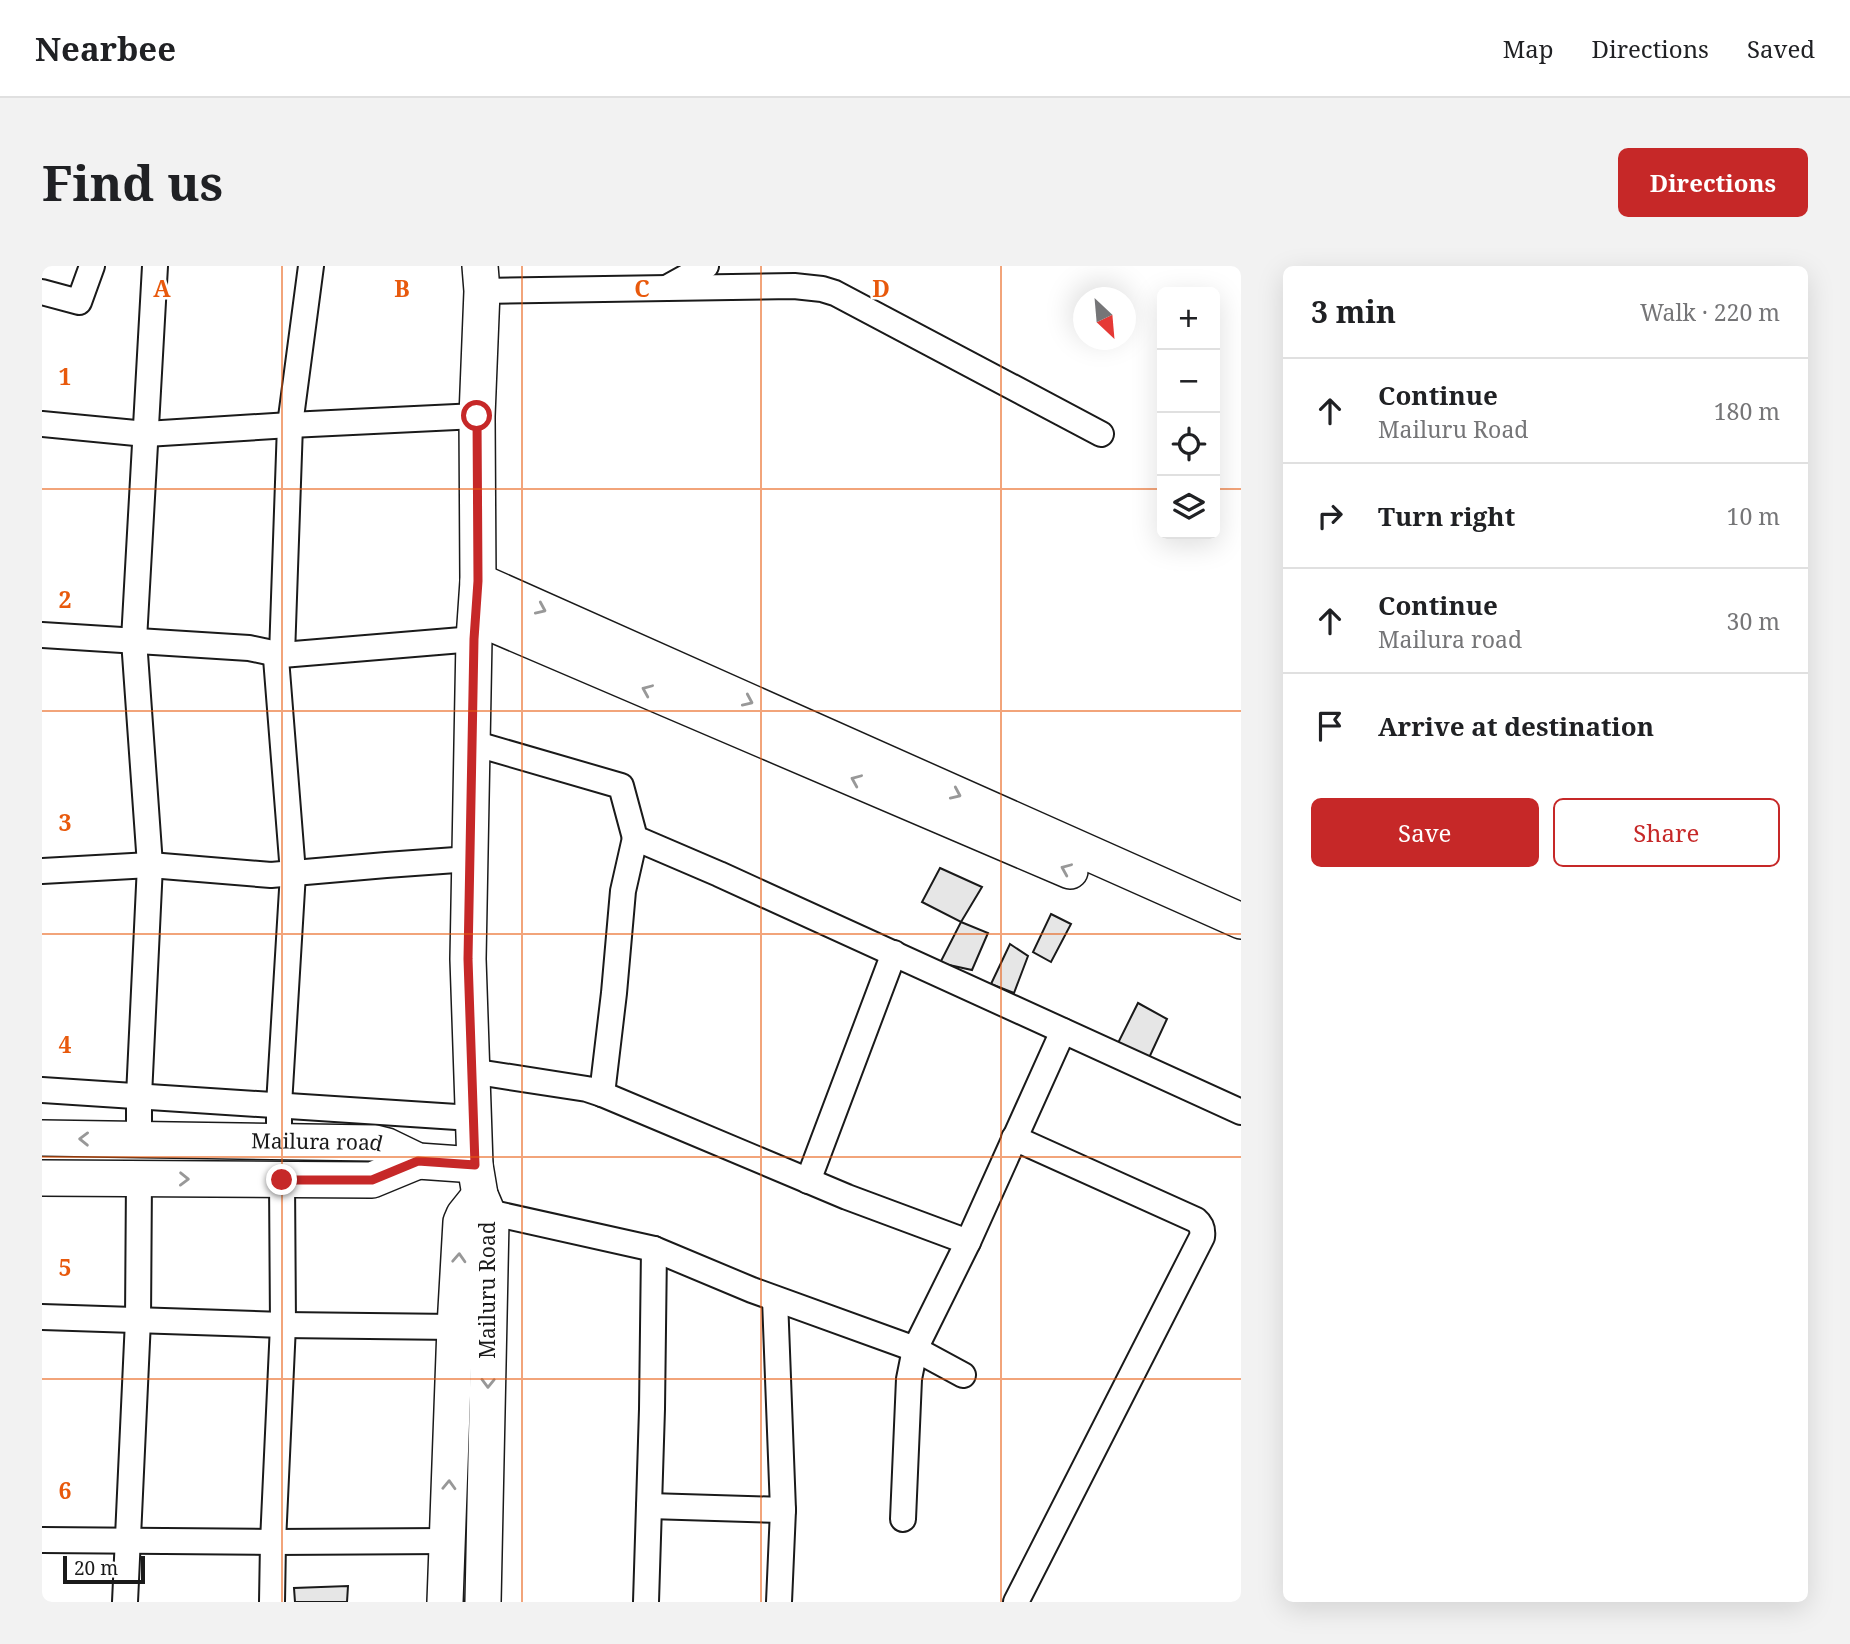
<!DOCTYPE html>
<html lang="en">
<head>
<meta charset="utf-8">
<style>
	:root { --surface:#fff; --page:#f2f2f2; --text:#202124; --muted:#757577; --line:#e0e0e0; --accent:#c62828 }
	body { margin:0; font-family:"Noto Serif",serif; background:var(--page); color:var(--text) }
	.controls { position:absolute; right:21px; top:21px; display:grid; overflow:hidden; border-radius:10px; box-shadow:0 7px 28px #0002 }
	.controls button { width:63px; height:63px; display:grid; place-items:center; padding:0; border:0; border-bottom:2px solid var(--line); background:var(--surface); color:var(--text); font:35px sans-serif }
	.compass { position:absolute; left:1031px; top:21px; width:63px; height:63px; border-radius:50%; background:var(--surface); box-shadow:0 7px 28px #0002; rotate:154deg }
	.scale { position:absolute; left:21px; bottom:18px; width:82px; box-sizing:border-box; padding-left:7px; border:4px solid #1a1a1a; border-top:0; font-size:19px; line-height:24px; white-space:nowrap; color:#1a1a1a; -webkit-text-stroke:5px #fff; paint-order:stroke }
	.stop { position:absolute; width:21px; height:21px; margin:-16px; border:5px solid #c62828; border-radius:50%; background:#fff }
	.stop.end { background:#c62828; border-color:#fff; box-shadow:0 2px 7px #0008 }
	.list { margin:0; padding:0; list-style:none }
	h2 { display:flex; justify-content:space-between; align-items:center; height:91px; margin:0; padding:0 28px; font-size:30px }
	h2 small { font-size:23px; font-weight:400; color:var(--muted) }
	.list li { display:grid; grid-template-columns:46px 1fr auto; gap:21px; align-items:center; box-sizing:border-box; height:105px; padding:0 28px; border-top:2px solid var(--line) }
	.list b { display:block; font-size:26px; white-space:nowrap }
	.list p { margin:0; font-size:23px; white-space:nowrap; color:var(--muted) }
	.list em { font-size:23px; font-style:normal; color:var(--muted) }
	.actions { display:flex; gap:14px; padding:21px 28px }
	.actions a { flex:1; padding:16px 0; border:2px solid var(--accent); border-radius:10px; text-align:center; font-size:24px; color:var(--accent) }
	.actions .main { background:var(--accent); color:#fff }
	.icon { flex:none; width:38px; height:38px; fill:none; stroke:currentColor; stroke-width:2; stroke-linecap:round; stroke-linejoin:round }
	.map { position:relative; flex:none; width:1199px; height:1336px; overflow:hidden; border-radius:10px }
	header { display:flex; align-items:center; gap:42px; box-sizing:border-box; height:98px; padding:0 35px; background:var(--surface); border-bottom:2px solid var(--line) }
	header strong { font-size:33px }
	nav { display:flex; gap:38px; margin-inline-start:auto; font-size:24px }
	.intro { display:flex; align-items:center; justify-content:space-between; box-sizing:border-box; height:168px; padding:0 42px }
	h1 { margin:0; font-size:49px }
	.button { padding:18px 32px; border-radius:10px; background:var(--accent); color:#fff; font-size:24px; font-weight:700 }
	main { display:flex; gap:42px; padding:0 42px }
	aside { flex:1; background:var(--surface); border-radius:10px; box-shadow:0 7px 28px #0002 }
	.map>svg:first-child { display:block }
	.building { fill:#e6e6e6; stroke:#1a1a1a; stroke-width:2 }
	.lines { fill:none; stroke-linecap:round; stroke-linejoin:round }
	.street-casing { stroke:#1a1a1a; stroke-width:28 }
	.secondary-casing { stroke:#1a1a1a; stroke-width:38 }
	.street { stroke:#fff; stroke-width:24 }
	.secondary { stroke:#fff; stroke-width:35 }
	.oneway { stroke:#989898 }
	.route { stroke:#c62828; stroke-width:9 }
	.grid { fill:none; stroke:#e8590c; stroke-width:2; stroke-opacity:0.55 }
	.labels { text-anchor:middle; stroke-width:5; stroke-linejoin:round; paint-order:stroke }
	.street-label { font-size:21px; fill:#1a1a1a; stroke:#fff }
	.grid-label { font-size:23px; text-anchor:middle; font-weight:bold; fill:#e8590c; stroke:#fff; stroke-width:5; stroke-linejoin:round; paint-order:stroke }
</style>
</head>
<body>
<header>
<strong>Nearbee</strong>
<nav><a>Map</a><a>Directions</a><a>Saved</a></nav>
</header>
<div class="intro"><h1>Find us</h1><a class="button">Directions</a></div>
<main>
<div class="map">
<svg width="1199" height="1336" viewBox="0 0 1199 1336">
	<rect width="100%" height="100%" fill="#fff"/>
	<g class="building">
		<polygon points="898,602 940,621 919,656 880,636"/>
		<polygon points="1009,648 1029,658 1009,696 991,686"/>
		<polygon points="919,656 946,667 930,704 898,697"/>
		<polygon points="968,678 986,690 972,727 949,718"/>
		<polygon points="1096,737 1125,753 1106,794 1076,777"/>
		<polygon points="306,1320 305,1336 253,1336 252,1322"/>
	</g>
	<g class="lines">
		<g class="street-casing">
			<g id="street">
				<polyline points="628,20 664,0"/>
				<polyline points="440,25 752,20 780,23 793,27 1059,168"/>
				<polyline points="0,26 37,36 50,0"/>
				<polyline points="0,158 104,168 248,159 435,150"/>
				<polyline points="0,369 207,382 240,389 432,373"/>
				<polyline points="431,477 579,520 593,572 677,608 1199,846"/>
				<polyline points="0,605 108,599 229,609 344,599 428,593"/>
				<polyline points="429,805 545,823 560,828 805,931 926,976"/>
				<polyline points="0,824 430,852"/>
				<polyline points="560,828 572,727 581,625 593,572"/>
				<path d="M972 872 1154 954C1160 959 1161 964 1160 971L974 1336"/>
				<polyline points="97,874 97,830 108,599 92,374 113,0"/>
				<polyline points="237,875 237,839 251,607 234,392 240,389 248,159 269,0"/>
				<polyline points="766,915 852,687"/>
				<polyline points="433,945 446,946 612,983 710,1024 873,1083 921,1109"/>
				<polyline points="733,1033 741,1244 737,1336"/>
				<polyline points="0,1051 241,1059 413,1061"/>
				<polyline points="607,1240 741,1244"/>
				<polyline points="861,1253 867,1113 873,1083 926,976 1021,765"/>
				<polyline points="0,1274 231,1276 405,1275"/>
				<polyline points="83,1336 96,1054 97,912"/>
				<polyline points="230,1336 231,1276 241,1059 240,914"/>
				<polyline points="604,1336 610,1143 612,983"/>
			</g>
		</g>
		<g class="secondary-casing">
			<g id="secondary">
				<polyline points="438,0 440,25 435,150 436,315 432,373 426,693 433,899 438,929 449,955 441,1336"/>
				<polyline points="436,315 1199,655"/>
				<polyline points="434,351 1028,605"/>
				<path id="s1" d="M0 872 333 877 345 880 376 895 433 899"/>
				<polyline points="0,912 330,914 376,895"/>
				<polyline points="403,1336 413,1061 419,956 422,949 438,929"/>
			</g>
		</g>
		<use href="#street" class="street"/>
		<use href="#secondary" class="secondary"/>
	</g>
	<defs><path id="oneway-chevron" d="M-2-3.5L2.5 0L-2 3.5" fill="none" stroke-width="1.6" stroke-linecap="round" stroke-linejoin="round" transform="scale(1.75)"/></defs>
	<g class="oneway">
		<use href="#oneway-chevron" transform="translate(499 343) rotate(24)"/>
		<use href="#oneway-chevron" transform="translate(605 424) rotate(-157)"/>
		<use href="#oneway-chevron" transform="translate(706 435) rotate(24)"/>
		<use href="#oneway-chevron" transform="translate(814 514) rotate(-157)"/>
		<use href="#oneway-chevron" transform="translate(914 528) rotate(24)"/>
		<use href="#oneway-chevron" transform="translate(1024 603) rotate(-157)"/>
		<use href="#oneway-chevron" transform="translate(42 873) rotate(-179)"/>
		<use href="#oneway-chevron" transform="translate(142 913) rotate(1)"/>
		<use href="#oneway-chevron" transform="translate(417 992) rotate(-87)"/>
		<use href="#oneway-chevron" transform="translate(446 1117) rotate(91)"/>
		<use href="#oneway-chevron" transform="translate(407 1219) rotate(-88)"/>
	</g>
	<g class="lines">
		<polyline class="route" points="240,914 330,914 376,895 433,899 426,693 432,373 436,315 435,150"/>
	</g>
	<path class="grid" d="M240 0V1336M480 0V1336M719 0V1336M959 0V1336M0 223H1120M1173 223H1199M0 445H1199M0 668H1199M0 891H1199M0 1113H1199"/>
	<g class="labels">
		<g class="street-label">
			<text dy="7" stroke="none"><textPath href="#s1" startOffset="275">Mailura road</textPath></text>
			<text transform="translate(446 1024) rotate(-90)" y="7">Mailuru Road</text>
		</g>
	</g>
	<g class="grid-label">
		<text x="120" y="31">A</text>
		<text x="360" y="31">B</text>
		<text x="600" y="31">C</text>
		<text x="839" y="31">D</text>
		<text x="23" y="119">1</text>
		<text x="23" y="342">2</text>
		<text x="23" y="565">3</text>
		<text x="23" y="787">4</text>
		<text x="23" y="1010">5</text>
		<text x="23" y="1233">6</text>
	</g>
</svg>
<div class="controls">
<button>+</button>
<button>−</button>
<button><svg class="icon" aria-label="locate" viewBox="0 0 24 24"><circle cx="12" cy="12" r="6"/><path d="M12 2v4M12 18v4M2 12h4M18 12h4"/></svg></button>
<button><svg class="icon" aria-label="layers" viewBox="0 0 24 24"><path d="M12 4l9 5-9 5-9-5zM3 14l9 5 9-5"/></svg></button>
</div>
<svg class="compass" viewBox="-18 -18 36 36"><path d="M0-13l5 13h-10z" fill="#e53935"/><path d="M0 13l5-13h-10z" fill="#757577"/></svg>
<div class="scale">20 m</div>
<div class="stop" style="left:435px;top:150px"></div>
<div class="stop end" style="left:240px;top:914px"></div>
</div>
<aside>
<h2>3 min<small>Walk · 220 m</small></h2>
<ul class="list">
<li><svg class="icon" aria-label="ahead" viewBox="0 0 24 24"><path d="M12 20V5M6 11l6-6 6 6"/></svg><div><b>Continue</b><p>Mailuru Road</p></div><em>180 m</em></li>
<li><svg class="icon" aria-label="right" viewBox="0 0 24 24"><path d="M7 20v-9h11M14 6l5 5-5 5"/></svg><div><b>Turn right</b></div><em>10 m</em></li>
<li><svg class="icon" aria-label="ahead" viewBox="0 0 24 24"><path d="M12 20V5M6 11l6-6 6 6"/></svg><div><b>Continue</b><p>Mailura road</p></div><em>30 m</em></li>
<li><svg class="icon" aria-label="arrive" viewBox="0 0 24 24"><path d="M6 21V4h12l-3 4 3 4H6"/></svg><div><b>Arrive at destination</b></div></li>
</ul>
<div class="actions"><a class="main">Save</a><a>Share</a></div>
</aside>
</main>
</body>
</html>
